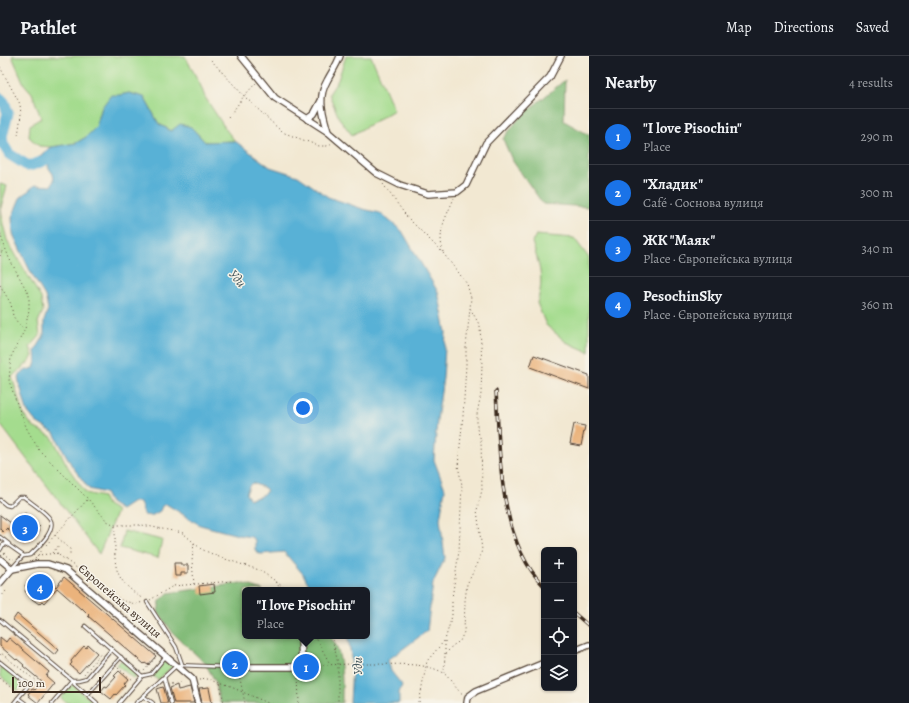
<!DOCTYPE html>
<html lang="en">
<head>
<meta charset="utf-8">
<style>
	:root { --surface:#171b24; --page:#20242c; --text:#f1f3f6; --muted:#9ea1a6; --line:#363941; --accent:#1a73e8 }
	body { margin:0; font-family:Alegreya,serif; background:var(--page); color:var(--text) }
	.controls { position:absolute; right:12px; bottom:12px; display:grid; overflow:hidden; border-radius:6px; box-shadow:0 1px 3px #0004 }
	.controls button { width:36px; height:36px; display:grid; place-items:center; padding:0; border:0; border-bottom:1px solid var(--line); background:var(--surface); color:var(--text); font:20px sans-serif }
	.scale { position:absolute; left:12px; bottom:10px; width:89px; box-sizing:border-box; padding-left:4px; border:2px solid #3b2a1e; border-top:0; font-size:11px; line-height:14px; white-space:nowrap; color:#3b2a1e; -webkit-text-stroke:3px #f7f3e8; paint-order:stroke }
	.you { position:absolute; left:303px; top:352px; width:14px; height:14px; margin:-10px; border:3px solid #fff; border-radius:50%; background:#1a73e8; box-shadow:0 0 0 6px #1a73e833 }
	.badge { display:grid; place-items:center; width:26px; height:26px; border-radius:50%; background:var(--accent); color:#fff; font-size:13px; font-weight:700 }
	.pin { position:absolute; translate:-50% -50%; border:2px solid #fff; box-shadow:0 1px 4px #0006 }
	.popup { position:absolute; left:242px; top:531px; width:128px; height:52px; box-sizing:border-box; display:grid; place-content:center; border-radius:6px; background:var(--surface); filter:drop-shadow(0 1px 3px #0005); font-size:13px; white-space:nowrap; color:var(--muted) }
	.popup b { font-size:15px; color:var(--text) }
	.popup::after { content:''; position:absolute; left:50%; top:100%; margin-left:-8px; border:8px solid transparent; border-top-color:var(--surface) }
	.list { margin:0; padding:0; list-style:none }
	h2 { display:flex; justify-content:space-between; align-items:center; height:52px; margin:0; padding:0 16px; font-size:17px }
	h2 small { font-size:13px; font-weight:400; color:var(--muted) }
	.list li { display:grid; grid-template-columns:26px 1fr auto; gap:12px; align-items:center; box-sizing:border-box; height:56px; padding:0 16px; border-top:1px solid var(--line) }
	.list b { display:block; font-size:15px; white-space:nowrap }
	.list p { margin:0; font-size:13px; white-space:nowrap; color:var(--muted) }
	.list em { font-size:13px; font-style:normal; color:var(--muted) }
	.icon { flex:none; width:22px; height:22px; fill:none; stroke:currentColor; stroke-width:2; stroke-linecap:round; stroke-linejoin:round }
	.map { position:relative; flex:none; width:589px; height:647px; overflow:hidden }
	header { display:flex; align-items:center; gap:24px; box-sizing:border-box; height:56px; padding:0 20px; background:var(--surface); border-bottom:1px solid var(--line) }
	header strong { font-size:19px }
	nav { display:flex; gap:22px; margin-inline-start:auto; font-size:14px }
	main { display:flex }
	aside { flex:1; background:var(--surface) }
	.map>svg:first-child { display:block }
	.green { fill:#a4dc8e; stroke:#708356 }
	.forest { fill:#83bc79; stroke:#5f734c }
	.water { fill:#59b1d6; stroke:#4a6e7a; fill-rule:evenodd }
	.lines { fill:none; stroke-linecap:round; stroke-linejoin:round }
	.river { stroke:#59b1d6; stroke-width:11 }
	.building { fill:#ebb37c }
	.lane-casing { stroke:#564639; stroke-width:4.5 }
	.street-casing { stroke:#564639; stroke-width:8 }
	.path { stroke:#564639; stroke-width:1; stroke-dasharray:1 3; stroke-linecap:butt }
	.lane { stroke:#fff; stroke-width:2.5 }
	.street { stroke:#fff; stroke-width:5.5 }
	.rail-casing { stroke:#3b2a1e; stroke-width:3.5 }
	.rail { stroke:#f7f3e8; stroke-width:2; stroke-dasharray:6; stroke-linecap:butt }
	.labels { text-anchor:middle; stroke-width:3; stroke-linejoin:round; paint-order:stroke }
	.street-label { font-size:12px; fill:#3b2a1e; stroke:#f7f3e8 }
	.water-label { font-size:13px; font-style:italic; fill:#46595e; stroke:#f7f3e8 }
</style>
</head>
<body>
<header>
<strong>Pathlet</strong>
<nav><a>Map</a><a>Directions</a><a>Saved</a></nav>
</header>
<main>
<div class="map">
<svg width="589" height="647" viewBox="0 0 589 647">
	<rect width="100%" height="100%" fill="#f7f3e8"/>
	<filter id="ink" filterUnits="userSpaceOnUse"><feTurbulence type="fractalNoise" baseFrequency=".025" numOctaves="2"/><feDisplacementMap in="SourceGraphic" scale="8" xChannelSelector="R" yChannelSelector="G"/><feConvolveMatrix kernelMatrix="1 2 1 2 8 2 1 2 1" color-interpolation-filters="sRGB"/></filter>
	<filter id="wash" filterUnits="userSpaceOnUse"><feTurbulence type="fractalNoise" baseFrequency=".012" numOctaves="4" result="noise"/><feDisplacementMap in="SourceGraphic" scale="16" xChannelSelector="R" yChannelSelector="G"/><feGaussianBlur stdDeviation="0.9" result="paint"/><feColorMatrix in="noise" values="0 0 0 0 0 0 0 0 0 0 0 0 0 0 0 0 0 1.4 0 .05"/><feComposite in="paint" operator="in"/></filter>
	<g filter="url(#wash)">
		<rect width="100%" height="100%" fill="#f2e8d2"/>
		<g class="green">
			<polygon points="12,0 185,0 200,28 205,41 227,75 235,85 205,86 191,71 172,75 159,68 144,41 129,37 120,39 102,51 96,71 86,81 76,87 52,91 39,90 29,81 30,69 41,62 32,37 24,28"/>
			<polygon points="346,0 371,0 394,54 352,79 339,62 329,38 338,24"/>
			<path d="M0 128 7 130 1 151 3 168 7 184 41 242 43 255 38 266 40 280 30 291 33 300C28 309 19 313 12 321L23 357 33 371 52 381 69 413 86 437 103 441 107 449 117 455 99 498 0 368Z"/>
			<path d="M536 179 574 182 589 202V296L566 286 546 269 537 247C545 223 539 209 532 186Z"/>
			<polygon points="124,475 162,484 158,502 120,492"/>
			<polygon points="166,602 174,609 158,624 152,619"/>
			<polygon points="121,604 138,618 134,623 117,609"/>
			<polygon points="1,610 23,629 18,635 0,620"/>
			<polygon points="72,628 93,646 92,647 67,647 61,642"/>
		</g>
		<g class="forest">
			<polygon points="565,24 564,65 589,79 589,151 543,148 512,104 503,83 520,61"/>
			<path d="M241 527 263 534H245V580H329C344 592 342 629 342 647H220L215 625 205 607 173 577 158 556 160 545 168 537Z"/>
		</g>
		<path class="water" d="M129 37 144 41 159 68 171 75 180 68 191 71 205 86 235 85 270 111 298 120 328 141 363 153 380 157 402 175 438 236 446 276 443 322 437 364 434 404 445 433 440 463 445 502 433 527 427 575 388 604 391 615 402 629 399 637V647H350C351 624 354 602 347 580H367V534H312L303 518 284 496 260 498 255 494V484L251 481 238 479 200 469 166 448 162 450 160 455 151 460 144 459 140 446H133L121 454 110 447 105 437 89 433 72 410 54 377 36 366 27 355 18 322 24 315 34 312 36 306 35 295 44 280V265L48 253 45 240 32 219 13 178 12 161 20 142 35 129 51 130 54 124 53 118 48 111 50 102 35 106 43 97 52 91 76 87 86 81 96 71 102 51 111 39H120ZM252 427 265 432 267 435 259 441 250 443 246 438 249 430Z"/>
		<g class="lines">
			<path class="river" d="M0 42 4 46 8 57 2 80 3 88 9 98 28 110C40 108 49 101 61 97"/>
		</g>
		<g id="blocks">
			<g class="building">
				<polygon points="534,299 589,319 589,333 530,311"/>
				<polygon points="574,368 585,370 581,390 570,388"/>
				<polygon points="25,457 40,470 37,473 39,474 35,480 29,486 27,485 25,487 16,481 7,472 3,476 0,473 0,459 11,467 15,462 21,458 22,460"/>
				<polygon points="174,507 181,507 181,509 188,509 188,517 181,517 181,520 175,520"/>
				<polygon points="40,517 56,531 64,521 156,600 148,609 145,607 144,608 88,560 89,559 82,552 81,553 57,532 44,547 42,545 39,548 32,543 25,535 27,532 25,530 31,521 33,521 36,519 38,520"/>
				<polygon points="214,528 215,536 200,538 199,530"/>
				<polygon points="17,558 59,594 55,599 13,564"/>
				<polygon points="0,581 6,586 9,582 49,616 46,620 54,627 38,647 29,640 29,639 28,638 32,633 34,634 41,625 23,610 24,609 17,603 16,604 0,590"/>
				<polygon points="88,589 97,597 79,617 70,609 72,607 71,605 84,590 86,592"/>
				<polygon points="119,615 128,623 124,628 125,629 116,639 115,638 111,643 101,635 105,630 107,631 116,621 114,620"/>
				<polygon points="177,629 178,634 190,631 194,647 174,647 170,632"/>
				<polygon points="163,631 164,633 168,647 161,647 157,633"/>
				<polygon points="209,632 212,647 202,647 199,633"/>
			</g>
		</g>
	</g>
	<g filter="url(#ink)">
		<use href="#blocks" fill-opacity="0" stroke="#564639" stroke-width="1"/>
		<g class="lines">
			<g class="lane-casing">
				<g id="lane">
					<path d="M0 444 6 449 10 450 19 441H24C31 447 46 456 50 463 57 473 38 492 30 499L24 500 7 488 3 489 0 494"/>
					<polyline points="0,481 9,488"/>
					<polyline points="12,512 23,500"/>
					<polyline points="147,546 176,591 182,608"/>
					<polyline points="0,564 72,624 52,647"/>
					<polyline points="85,570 142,620 151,618 166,600"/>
					<polyline points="0,606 29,629 18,642"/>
					<polyline points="164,621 171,647"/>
					<polyline points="72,624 79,624 87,622 112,593"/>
					<polyline points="72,625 97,647"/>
					<polyline points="88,638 121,601"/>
					<polyline points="143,640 153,647"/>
					<polyline points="14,647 18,642 25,647"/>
					<polyline points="119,647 142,620"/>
					<polyline points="136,647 177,609 228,611"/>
				</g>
			</g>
			<g class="street-casing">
				<g id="street">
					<polyline points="241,0 275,42 328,76 376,117 400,129 428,138 457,136 466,129 486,87 550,21 561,0"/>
					<polyline points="307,63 314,58 321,45"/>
					<path d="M328 76C323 58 317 42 327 25 331 17 337 9 340 0"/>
					<polyline points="0,503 12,513 37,508 48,508 66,514 192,623 198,647"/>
					<polyline points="0,527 12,513"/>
					<polyline points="301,580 302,611"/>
					<polyline points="574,595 589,589"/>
					<polyline points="228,611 306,611"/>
					<polyline points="467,647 468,641 476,635 544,607"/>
				</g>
			</g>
			<g class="path">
				<polyline points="211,4 244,40 282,76 319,90 327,90 332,87"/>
				<polyline points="0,11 20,48 21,59 18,80"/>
				<polyline points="228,62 244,40 256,27"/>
				<polyline points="383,128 407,161 443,197 458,216 467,228 471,242 470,252 480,270 482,309 481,338 477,358 477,373 481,384 482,434 477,454 482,494 478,507 467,528 465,545 464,576 460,585 452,590 445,599 444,617"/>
				<polyline points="0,178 9,202 29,239 29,254 25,273 11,301 9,325 20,356 27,373 39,394 88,443 107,465 115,469 142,469 183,477 201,493 219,501 259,514 274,524 287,534"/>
				<path d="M443 196C437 174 446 162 454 142"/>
				<polyline points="0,200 5,189"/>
				<polyline points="0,229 11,248 13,260 20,270 24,273"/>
				<path d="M115 470C116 507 108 519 143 543"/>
				<polyline points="55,479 70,493 70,498 66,504"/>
				<polyline points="46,489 88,443"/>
				<polyline points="4,497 11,503 14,503"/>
				<polyline points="52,497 62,486"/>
				<polyline points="56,497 121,544 135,548 144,546"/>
				<polyline points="38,499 44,492"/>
				<polyline points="35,503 38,499 60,497"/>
				<polyline points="276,526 281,534"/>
				<polyline points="194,528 192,505 194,487"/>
				<polyline points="0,542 6,535"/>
				<polyline points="150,544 173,530 233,525"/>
				<polyline points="315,580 330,608"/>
				<polyline points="332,580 338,608 338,647"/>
				<polyline points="445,598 445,584 452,560 452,542 459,495 462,429 458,410 463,360 466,309 466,291 470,252"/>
				<polyline points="0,599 1,597 36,625 34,628"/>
				<path d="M311 610C333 608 354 608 376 608 398 609 422 606 442 616 449 620 455 633 463 638"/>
				<polyline points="118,612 132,624"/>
				<polyline points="144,615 156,601"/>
				<polyline points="84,618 102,596"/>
				<polyline points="239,618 245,647"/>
				<polyline points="298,618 299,647"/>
				<polyline points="0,622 16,636"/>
				<polyline points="199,624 208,623 231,631 268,647"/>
				<polyline points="171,628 186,626"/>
				<polyline points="220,628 224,647"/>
				<polyline points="419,647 427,605 445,584"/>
			</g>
			<use href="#lane" class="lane"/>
			<use href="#street" class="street"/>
			<g class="rail-casing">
				<g id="rail">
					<path d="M496 335C500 396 498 484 544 530"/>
					<polyline points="574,557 589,570"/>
				</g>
			</g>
			<use href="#rail" class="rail"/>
		</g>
	</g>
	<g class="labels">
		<g class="street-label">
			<text transform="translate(120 545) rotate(41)" y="4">Європейська вулиця</text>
		</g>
		<g class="water-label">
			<text transform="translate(238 222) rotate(50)" y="5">Уди</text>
			<text transform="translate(357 610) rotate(-90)" y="5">Уди</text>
		</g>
	</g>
</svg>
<div class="controls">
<button>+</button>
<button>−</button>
<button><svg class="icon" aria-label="locate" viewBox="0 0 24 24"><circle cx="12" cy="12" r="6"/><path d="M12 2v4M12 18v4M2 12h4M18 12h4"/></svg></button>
<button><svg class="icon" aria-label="layers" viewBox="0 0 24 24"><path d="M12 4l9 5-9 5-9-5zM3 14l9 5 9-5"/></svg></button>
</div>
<div class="scale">100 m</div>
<div class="you"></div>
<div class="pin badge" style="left:306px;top:611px">1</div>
<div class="popup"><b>&quot;I love Pisochin&quot;</b>Place</div>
<div class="pin badge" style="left:235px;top:608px">2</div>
<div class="pin badge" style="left:25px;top:472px">3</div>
<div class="pin badge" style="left:40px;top:531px">4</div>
</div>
<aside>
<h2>Nearby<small>4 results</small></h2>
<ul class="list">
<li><span class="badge">1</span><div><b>&quot;I love Pisochin&quot;</b><p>Place</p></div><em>290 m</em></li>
<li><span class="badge">2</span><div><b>&quot;Хладик&quot;</b><p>Café · Соснова вулиця</p></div><em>300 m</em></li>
<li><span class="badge">3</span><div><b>ЖК &quot;Маяк&quot;</b><p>Place · Європейська вулиця</p></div><em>340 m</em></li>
<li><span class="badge">4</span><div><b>PesochinSky</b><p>Place · Європейська вулиця</p></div><em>360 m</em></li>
</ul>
</aside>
</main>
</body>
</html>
